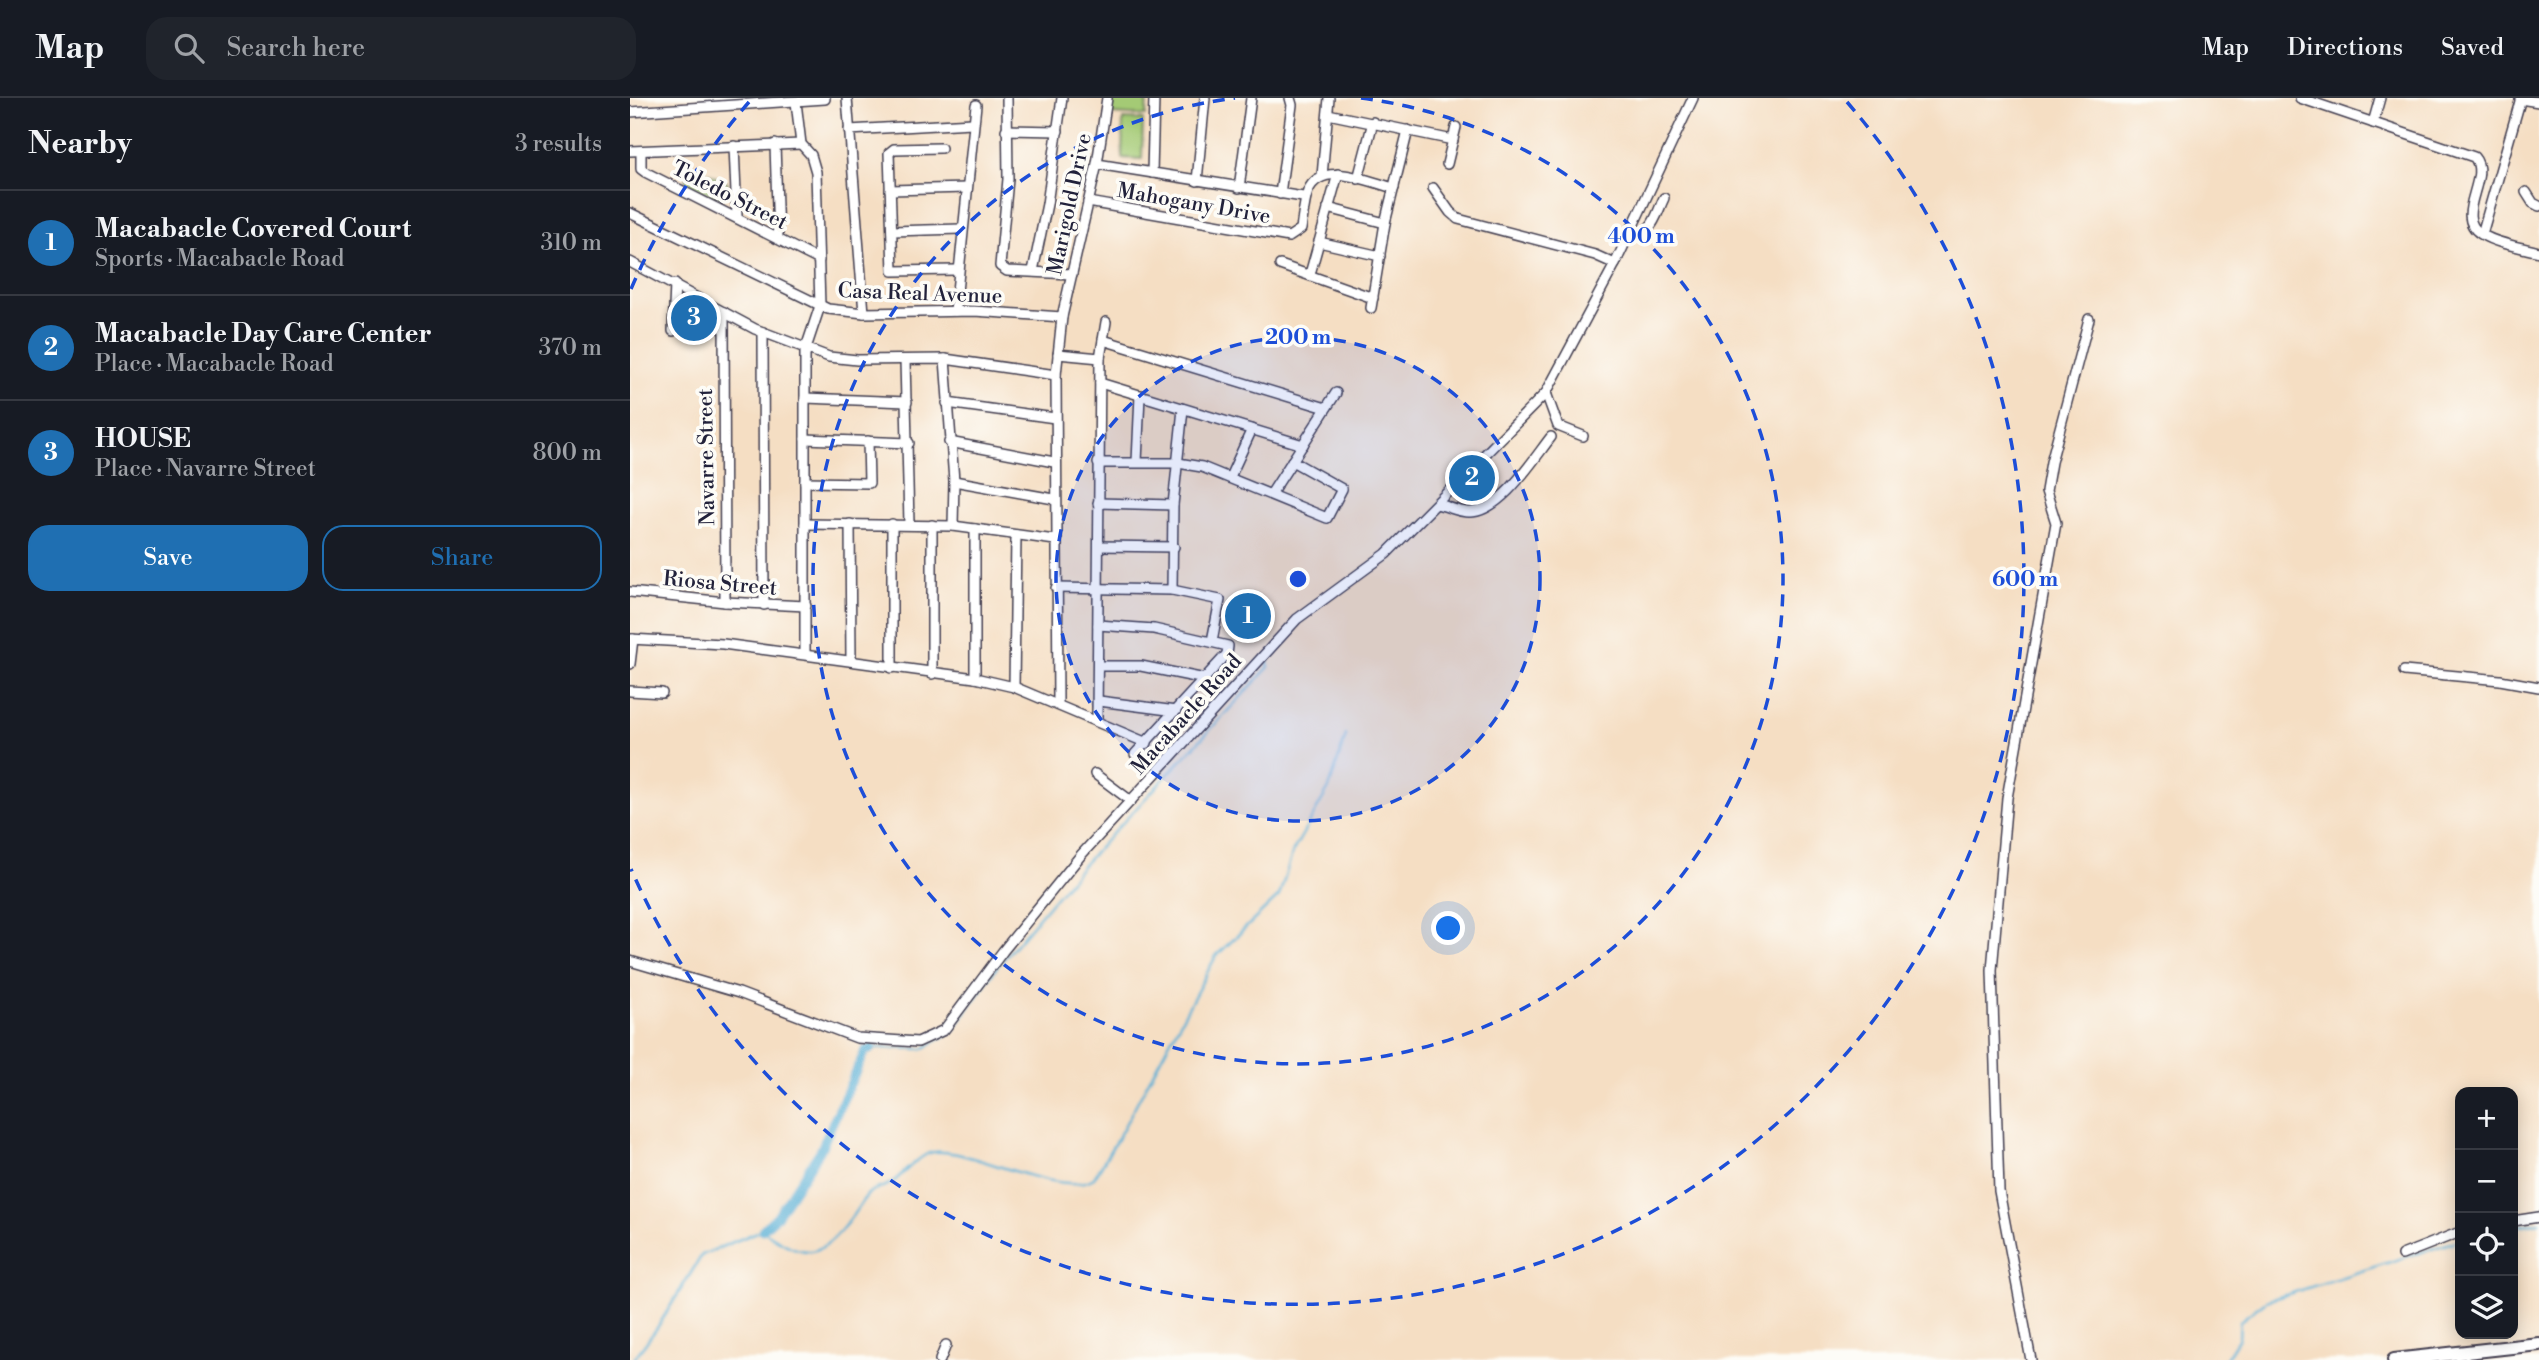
<!DOCTYPE html>
<html lang="en">
<head>
<meta charset="utf-8">
<style>
	:root { --surface:#171b24; --page:#20242c; --text:#f1f3f6; --muted:#9ea1a6; --line:#363941; --accent:#1f6fb2 }
	body { margin:0; font-family:"Libre Bodoni",serif; background:var(--page); color:var(--text) }
	.controls { position:absolute; right:21px; bottom:21px; display:grid; overflow:hidden; border-radius:14px; box-shadow:0 4px 18px #0003 }
	.controls button { width:63px; height:63px; display:grid; place-items:center; padding:0; border:0; border-bottom:2px solid var(--line); background:var(--surface); color:var(--text); font:35px sans-serif }
	.you { position:absolute; left:819px; top:831px; width:24px; height:24px; margin:-18px; border:5px solid #fff; border-radius:50%; background:#1a73e8; box-shadow:0 0 0 10px #1a73e833 }
	.badge { display:grid; place-items:center; width:46px; height:46px; border-radius:50%; background:var(--accent); color:#fff; font-size:23px; font-weight:700 }
	.pin { position:absolute; translate:-50% -50%; border:4px solid #fff; box-shadow:0 2px 7px #0006 }
	.list { margin:0; padding:0; list-style:none }
	h2 { display:flex; justify-content:space-between; align-items:center; height:91px; margin:0; padding:0 28px; font-size:30px }
	h2 small { font-size:23px; font-weight:400; color:var(--muted) }
	.list li { display:grid; grid-template-columns:46px 1fr auto; gap:21px; align-items:center; box-sizing:border-box; height:105px; padding:0 28px; border-top:2px solid var(--line) }
	.list b { display:block; font-size:26px; white-space:nowrap }
	.list p { margin:0; font-size:23px; white-space:nowrap; color:var(--muted) }
	.list em { font-size:23px; font-style:normal; color:var(--muted) }
	.actions { display:flex; gap:14px; padding:21px 28px }
	.actions a { flex:1; padding:16px 0; border:2px solid var(--accent); border-radius:21px; text-align:center; font-size:24px; color:var(--accent) }
	.actions .main { background:var(--accent); color:#fff }
	.icon { flex:none; width:38px; height:38px; fill:none; stroke:currentColor; stroke-width:2; stroke-linecap:round; stroke-linejoin:round }
	.map { position:relative; flex:none; width:1909px; height:1262px; overflow:hidden }
	header { display:flex; align-items:center; gap:42px; box-sizing:border-box; height:98px; padding:0 35px; background:var(--surface); border-bottom:2px solid var(--line) }
	header strong { font-size:33px }
	nav { display:flex; gap:38px; margin-inline-start:auto; font-size:24px }
	.search { width:490px; height:63px; background:var(--page); display:flex; align-items:center; gap:18px; box-sizing:border-box; padding:0 24px; border-radius:21px; color:var(--muted); font-size:26px }
	main { display:flex }
	aside { flex:1; background:var(--surface) }
	.map>svg:first-child { display:block }
	.green { fill:#a4ca75; stroke:#637658; stroke-width:2 }
	.lines { fill:none; stroke-linecap:round; stroke-linejoin:round }
	.stream { stroke:#59afd5; stroke-width:2.5 }
	.canal { stroke:#59afd5; stroke-width:9 }
	.minor-casing { stroke:#423e4f; stroke-width:12 }
	.tertiary-casing { stroke:#423e4f; stroke-width:16 }
	.minor { stroke:#fff; stroke-width:9 }
	.tertiary { stroke:#fff; stroke-width:12 }
	.ring { fill:none; stroke:#1d4ed8; stroke-width:3.5; stroke-dasharray:12 9 }
	.labels { text-anchor:middle; stroke-width:7; stroke-linejoin:round; paint-order:stroke }
	.street-label { font-size:21px; fill:#22223b; stroke:#fdfcf7 }
	.centre { fill:#1d4ed8; stroke:#fdfcf7; stroke-width:3.5 }
	.ring-label { font-size:21px; text-anchor:middle; font-weight:bold; fill:#1d4ed8; stroke:#fdfcf7; stroke-width:7; stroke-linejoin:round; paint-order:stroke }
</style>
</head>
<body>
<header>
<strong>Map</strong>
<div class="search"><svg class="icon" aria-label="search" viewBox="0 0 24 24"><circle cx="10" cy="10" r="6"/><path d="M15 15l6 6"/></svg>Search here</div>
<nav><a>Map</a><a>Directions</a><a>Saved</a></nav>
</header>
<main>
<aside>
<h2>Nearby<small>3 results</small></h2>
<ul class="list">
<li><span class="badge">1</span><div><b>Macabacle Covered Court</b><p>Sports · Macabacle Road</p></div><em>310 m</em></li>
<li><span class="badge">2</span><div><b>Macabacle Day Care Center</b><p>Place · Macabacle Road</p></div><em>370 m</em></li>
<li><span class="badge">3</span><div><b>HOUSE</b><p>Place · Navarre Street</p></div><em>800 m</em></li>
</ul>
<div class="actions"><a class="main">Save</a><a>Share</a></div>
</aside>
<div class="map">
<svg width="1909" height="1262" viewBox="0 0 1909 1262">
	<rect width="100%" height="100%" fill="#fdfcf7"/>
	<filter id="ink" filterUnits="userSpaceOnUse"><feTurbulence type="fractalNoise" baseFrequency=".0143" numOctaves="2"/><feDisplacementMap in="SourceGraphic" scale="14" xChannelSelector="R" yChannelSelector="G"/><feConvolveMatrix kernelMatrix="1 2 1 2 8 2 1 2 1" color-interpolation-filters="sRGB"/></filter>
	<filter id="wash" filterUnits="userSpaceOnUse"><feTurbulence type="fractalNoise" baseFrequency=".00686" numOctaves="4" result="noise"/><feDisplacementMap in="SourceGraphic" scale="28" xChannelSelector="R" yChannelSelector="G"/><feGaussianBlur stdDeviation="1.57" result="paint"/><feColorMatrix in="noise" values="0 0 0 0 0 0 0 0 0 0 0 0 0 0 0 0 0 1.4 0 .05"/><feComposite in="paint" operator="in"/></filter>
	<g filter="url(#wash)">
		<rect width="100%" height="100%" fill="#f5dec3"/>
		<g class="green">
			<polygon points="481,0 517,0 516,18 481,16"/>
			<polygon points="493,21 513,22 512,61 492,60"/>
			<polygon points="62,67 98,85 91,101 55,84"/>
		</g>
		<g class="lines">
			<g class="stream">
				<polyline points="241,950 293,951 323,933 367,869 451,769 639,569 636,559"/>
				<polyline points="172,1078 190,1053"/>
				<polyline points="1883,1129 1909,1124"/>
				<path d="M3 1262 27 1230 72 1157 132 1132C177 1163 191 1161 223 1117 228 1110 233 1101 239 1095 246 1090 256 1089 263 1084 274 1075 284 1063 297 1056 325 1041 428 1103 464 1080L490 1036 586 858 649 798 663 753 699 690 716 637"/>
				<polyline points="1595,1262 1609,1240 1610,1223 1636,1203 1830,1142"/>
			</g>
			<polyline class="canal" points="132,1132 147,1118 190,1053 235,953 241,950"/>
		</g>
	</g>
	<g filter="url(#ink)">
		<g class="lines">
			<g class="minor-casing">
				<g id="minor">
					<polyline points="217,0 234,215"/>
					<polyline points="377,0 378,81 370,168 377,173 442,176"/>
					<path d="M1670 0 1844 59C1862 79 1822 118 1851 136 1867 146 1891 149 1909 154"/>
					<polyline points="1890,1 1909,4"/>
					<polyline points="166,4 171,46 181,57 186,74 190,208 175,253 175,556"/>
					<polyline points="0,14 195,1"/>
					<polyline points="698,16 823,42"/>
					<polyline points="1743,25 1750,0"/>
					<polyline points="219,32 342,25"/>
					<polyline points="376,32 428,33"/>
					<polyline points="145,46 148,141"/>
					<polyline points="104,48 107,118"/>
					<polyline points="311,50 264,51 259,55 263,173 327,172"/>
					<polyline points="0,53 171,46"/>
					<polyline points="11,53 11,71 15,74 189,162"/>
					<polyline points="467,66 673,99"/>
					<polyline points="817,66 826,29"/>
					<polyline points="522,75 524,0"/>
					<polyline points="692,78 699,0"/>
					<polyline points="728,81 743,24"/>
					<polyline points="567,83 575,0"/>
					<polyline points="609,90 621,0"/>
					<polyline points="803,90 820,114 828,121 965,157 985,166"/>
					<polyline points="260,92 337,90"/>
					<polyline points="1896,94 1903,105 1909,108"/>
					<polyline points="650,96 662,7 660,0"/>
					<path d="M458 104 659 139 671 131C673 119 674 104 678 93 691 61 740 84 764 90"/>
					<polyline points="698,110 755,125"/>
					<polyline points="0,115 198,211 234,215 344,213 432,219"/>
					<polyline points="262,133 331,131"/>
					<path d="M999 135C1023 138 1025 119 1034 100"/>
					<polyline points="1852,136 1891,0"/>
					<polyline points="689,144 750,158"/>
					<polyline points="0,164 125,231 199,259 227,262 315,261 426,277"/>
					<polyline points="650,167 743,200"/>
					<polyline points="403,173 417,106 432,0"/>
					<polyline points="680,176 708,76"/>
					<polyline points="741,210 755,125 778,32"/>
					<polyline points="325,213 346,7"/>
					<polyline points="94,214 95,504"/>
					<polyline points="43,233 45,186"/>
					<polyline points="133,234 134,507"/>
					<polyline points="473,242 696,310"/>
					<polyline points="428,256 470,260 467,622"/>
					<polyline points="470,260 476,224"/>
					<polyline points="315,261 324,383 323,428"/>
					<polyline points="275,262 279,426"/>
					<polyline points="470,285 673,347"/>
					<polyline points="916,295 928,328 953,338"/>
					<polyline points="175,300 277,304"/>
					<polyline points="317,305 425,320"/>
					<polyline points="175,341 279,345"/>
					<polyline points="319,344 424,364"/>
					<polyline points="507,364 510,297"/>
					<polyline points="468,365 548,365 572,369 697,420 712,391 662,363"/>
					<polyline points="600,379 622,331"/>
					<polyline points="324,383 424,401"/>
					<polyline points="175,384 239,385 238,343"/>
					<polyline points="641,396 706,295"/>
					<polyline points="468,405 543,407"/>
					<path d="M807 406C817 408 828 414 839 414 870 415 903 362 921 339"/>
					<polyline points="175,426 323,428 425,442"/>
					<polyline points="220,426 221,563"/>
					<polyline points="302,427 302,576"/>
					<polyline points="469,448 544,449"/>
					<polyline points="426,490 542,492 590,502 582,543"/>
					<polyline points="542,492 543,407 553,311"/>
					<polyline points="0,494 95,504 176,508"/>
					<polyline points="468,527 524,531 598,548 597,556 505,656"/>
					<polyline points="0,541 93,546 345,580 384,589 517,645"/>
					<polyline points="0,566 3,541"/>
					<polyline points="468,568 511,568 575,581"/>
					<polyline points="262,570 262,426"/>
					<polyline points="1774,573 1870,582 1909,589"/>
					<polyline points="345,580 345,431"/>
					<polyline points="384,589 386,437"/>
					<polyline points="0,593 32,595"/>
					<polyline points="469,603 546,613"/>
					<polyline points="428,606 426,277 432,219 467,66 477,0"/>
					<polyline points="465,676 501,703"/>
					<polyline points="0,863 109,895 227,940 288,944 314,932 373,853 451,757 667,521 756,456 916,295 985,166 1063,0"/>
					<polyline points="1883,1123 1909,1119"/>
					<polyline points="1772,1157 1830,1134"/>
					<polyline points="310,1262 316,1247"/>
					<polyline points="1401,1262 1369,1093 1362,872 1377,700 1426,425 1416,393 1421,364 1459,221"/>
				</g>
			</g>
			<g class="tertiary-casing">
				<polyline id="tertiary" points="1764,1262 1909,1246"/>
			</g>
			<use href="#minor" class="minor"/>
			<use href="#tertiary" class="tertiary"/>
		</g>
	</g>
	<circle cx="668" cy="481" r="242" fill="#1d4ed8" fill-opacity=".12"/>
	<g class="ring">
		<circle cx="668" cy="481" r="242"/>
		<path d="M731 0A485 485 0 1 1 605 0"/>
		<path d="M1 191A727 727 0 0 1 119 4M1217 4A727 727 0 1 1 1 771"/>
	</g>
	<g class="labels">
		<g class="street-label">
			<text transform="translate(100 97) rotate(27)" y="7">Toledo Street</text>
			<text transform="translate(564 105) rotate(10)" y="7">Mahogany Drive</text>
			<text transform="translate(439 106) rotate(-78)" y="7">Marigold Drive</text>
			<text transform="translate(290 195) rotate(2)" y="7">Casa Real Avenue</text>
			<text transform="translate(76 359) rotate(-91)" y="7">Navarre Street</text>
			<text transform="translate(90 485) rotate(5)" y="7">Riosa Street</text>
			<text transform="translate(556 616) rotate(-48)" y="7">Macabacle Road</text>
		</g>
	</g>
	<circle cx="668" cy="481" r="10" class="centre"/>
	<g class="ring-label">
		<text x="1011" y="145">400 m</text>
		<text x="668" y="246">200 m</text>
		<text x="1395" y="488">600 m</text>
	</g>
</svg>
<div class="controls">
<button>+</button>
<button>−</button>
<button><svg class="icon" aria-label="locate" viewBox="0 0 24 24"><circle cx="12" cy="12" r="6"/><path d="M12 2v4M12 18v4M2 12h4M18 12h4"/></svg></button>
<button><svg class="icon" aria-label="layers" viewBox="0 0 24 24"><path d="M12 4l9 5-9 5-9-5zM3 14l9 5 9-5"/></svg></button>
</div>
<div class="you"></div>
<div class="pin badge" style="left:618px;top:518px">1</div>
<div class="pin badge" style="left:842px;top:380px">2</div>
<div class="pin badge" style="left:64px;top:220px">3</div>
</div>
</main>
</body>
</html>
